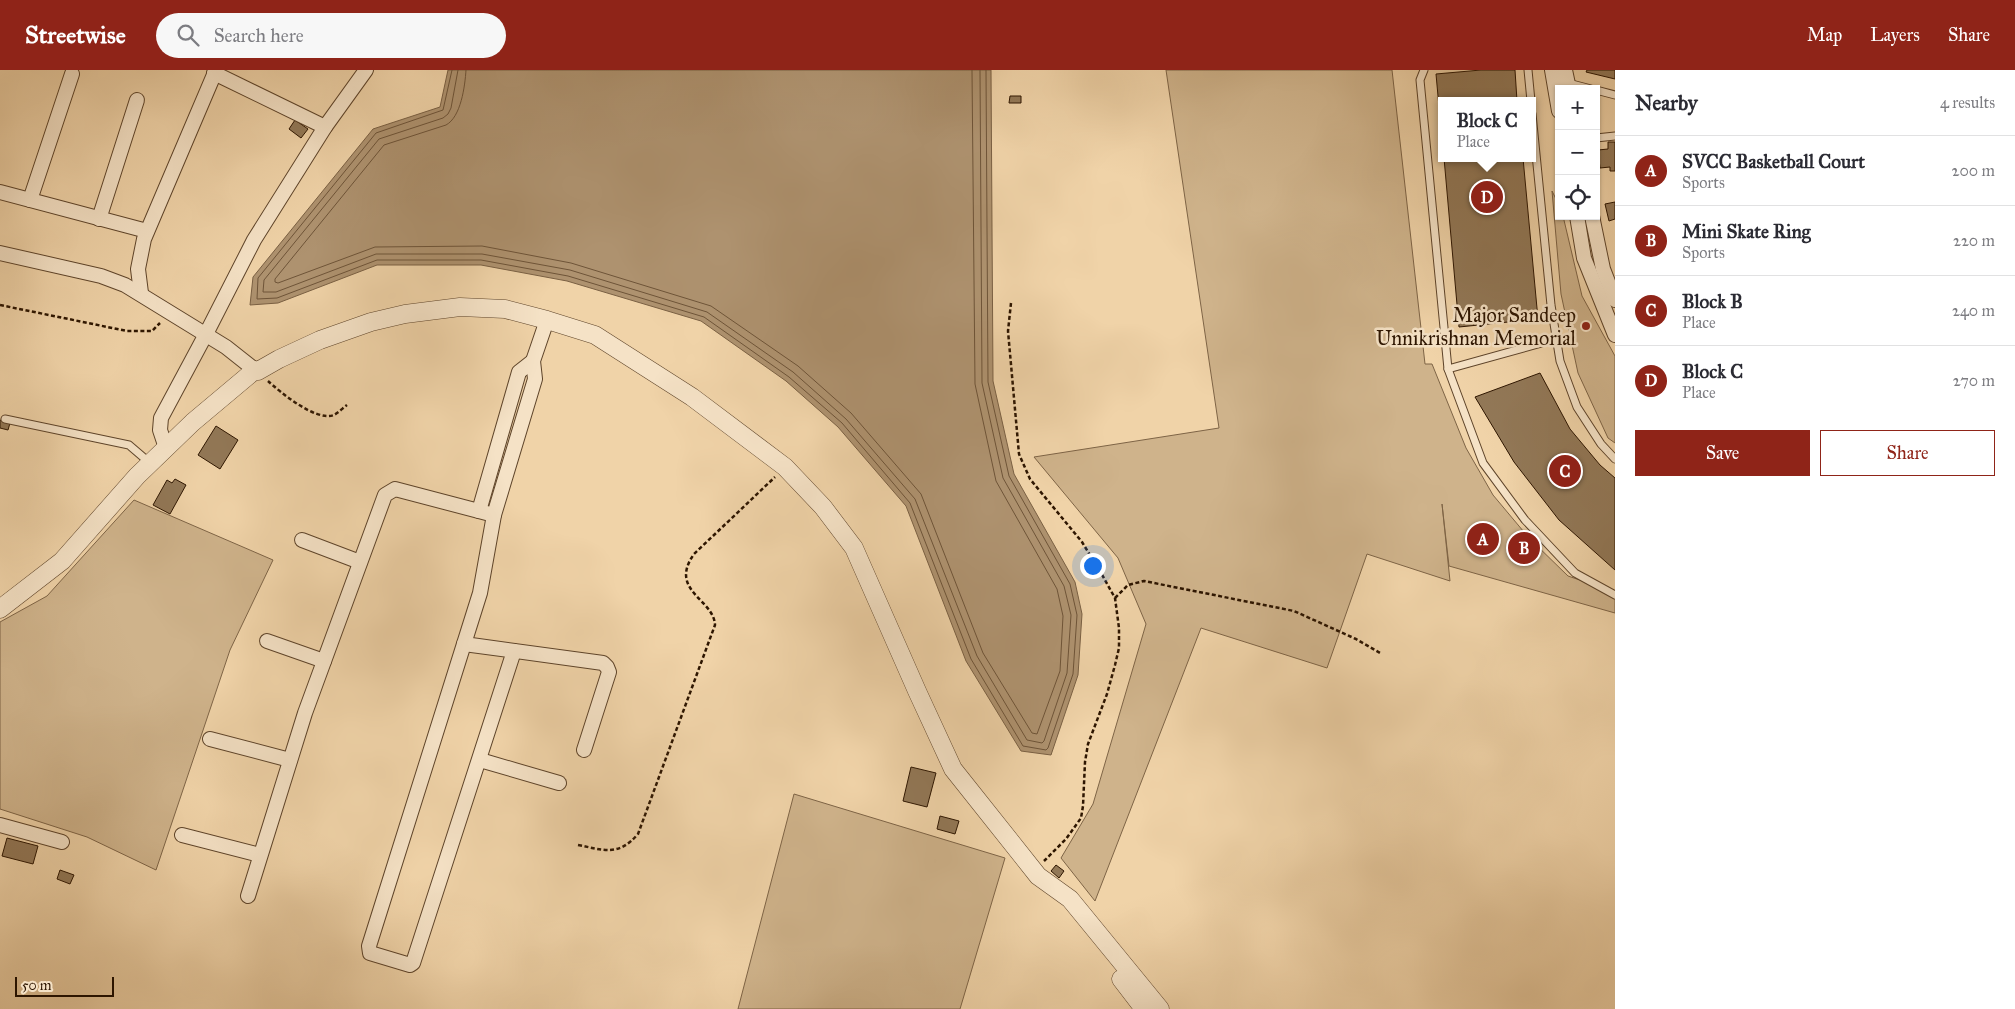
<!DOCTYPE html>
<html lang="en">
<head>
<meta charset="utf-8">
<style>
	:root { --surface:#fff; --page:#f7f7f7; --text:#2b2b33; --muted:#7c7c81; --line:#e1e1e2; --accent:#8f2418 }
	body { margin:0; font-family:"IM FELL Great Primer",serif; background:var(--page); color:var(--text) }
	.controls { position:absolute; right:15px; top:15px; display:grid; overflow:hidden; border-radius:0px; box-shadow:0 1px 4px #0004 }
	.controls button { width:45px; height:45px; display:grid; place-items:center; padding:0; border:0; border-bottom:1px solid var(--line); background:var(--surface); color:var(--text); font:25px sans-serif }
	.scale { position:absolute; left:15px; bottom:12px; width:99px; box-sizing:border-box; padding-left:5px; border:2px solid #2d1500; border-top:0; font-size:14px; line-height:18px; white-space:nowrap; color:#2d1500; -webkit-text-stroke:4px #f5e2c6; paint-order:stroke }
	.you { position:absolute; left:1092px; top:495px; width:18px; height:18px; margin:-12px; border:4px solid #fff; border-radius:50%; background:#1a73e8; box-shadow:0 0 0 8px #1a73e833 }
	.badge { display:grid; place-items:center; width:32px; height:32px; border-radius:50%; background:var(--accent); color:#fff; font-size:16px; font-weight:700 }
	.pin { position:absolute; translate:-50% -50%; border:2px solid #fff; box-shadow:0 1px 5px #0006 }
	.popup { position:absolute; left:1438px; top:27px; width:98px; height:65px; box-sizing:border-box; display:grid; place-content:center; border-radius:0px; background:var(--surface); filter:drop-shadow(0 1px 4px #0005); font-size:16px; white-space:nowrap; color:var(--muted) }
	.popup b { font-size:19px; color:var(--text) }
	.popup::after { content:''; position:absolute; left:50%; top:100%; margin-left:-10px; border:10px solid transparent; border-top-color:var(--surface) }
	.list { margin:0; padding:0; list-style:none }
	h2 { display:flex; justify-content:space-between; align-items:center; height:65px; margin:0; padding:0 20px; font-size:21px }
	h2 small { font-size:16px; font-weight:400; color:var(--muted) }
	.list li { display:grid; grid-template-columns:32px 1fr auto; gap:15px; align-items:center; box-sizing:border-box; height:70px; padding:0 20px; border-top:1px solid var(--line) }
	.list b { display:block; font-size:19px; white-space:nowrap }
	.list p { margin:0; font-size:16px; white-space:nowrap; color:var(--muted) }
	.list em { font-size:16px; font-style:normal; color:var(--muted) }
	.actions { display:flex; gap:10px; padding:15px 20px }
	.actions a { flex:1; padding:11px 0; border:1px solid var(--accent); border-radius:0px; text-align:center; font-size:18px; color:var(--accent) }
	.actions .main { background:var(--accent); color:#fff }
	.icon { flex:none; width:28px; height:28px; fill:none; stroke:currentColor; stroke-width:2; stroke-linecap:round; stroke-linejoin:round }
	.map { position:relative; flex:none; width:1615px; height:939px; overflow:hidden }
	header { display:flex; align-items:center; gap:30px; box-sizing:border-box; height:70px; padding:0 25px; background:var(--accent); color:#fff }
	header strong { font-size:24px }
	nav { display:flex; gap:28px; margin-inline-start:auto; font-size:18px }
	.search { width:350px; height:45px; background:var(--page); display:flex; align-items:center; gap:12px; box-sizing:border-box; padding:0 18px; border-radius:28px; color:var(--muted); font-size:19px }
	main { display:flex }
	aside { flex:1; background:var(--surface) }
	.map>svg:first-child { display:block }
	.green { fill:#cfb38b; stroke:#7e6446 }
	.water { fill:#ae926f; stroke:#7a6043 }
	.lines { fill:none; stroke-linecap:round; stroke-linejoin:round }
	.shore { stroke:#6e5438; stroke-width:1 }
	.building { fill:#927857; stroke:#2d1500 }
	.service-casing { stroke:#5e442a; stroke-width:9 }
	.minor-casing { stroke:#5e442a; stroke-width:16 }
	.tertiary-casing { stroke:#5e442a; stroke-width:19 }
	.path { stroke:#2d1500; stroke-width:2.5; stroke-dasharray:4 2.5; stroke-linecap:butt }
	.service { stroke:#f5e2c6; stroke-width:7 }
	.minor { stroke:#f5e2c6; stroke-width:14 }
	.tertiary { stroke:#f5e2c6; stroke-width:18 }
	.poi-dot { fill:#8f2418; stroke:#f5e2c6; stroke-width:2 }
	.labels { text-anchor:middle; stroke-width:5; stroke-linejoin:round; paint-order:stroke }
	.poi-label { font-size:20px; fill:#2d1500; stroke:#f5e2c6; text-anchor:end }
</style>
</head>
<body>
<header>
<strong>Streetwise</strong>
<div class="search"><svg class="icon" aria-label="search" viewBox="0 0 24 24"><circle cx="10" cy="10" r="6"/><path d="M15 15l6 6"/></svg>Search here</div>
<nav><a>Map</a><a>Layers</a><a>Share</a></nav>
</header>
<main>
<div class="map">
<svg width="1615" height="939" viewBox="0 0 1615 939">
	<rect width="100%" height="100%" fill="#f0d3a8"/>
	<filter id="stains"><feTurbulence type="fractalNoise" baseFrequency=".004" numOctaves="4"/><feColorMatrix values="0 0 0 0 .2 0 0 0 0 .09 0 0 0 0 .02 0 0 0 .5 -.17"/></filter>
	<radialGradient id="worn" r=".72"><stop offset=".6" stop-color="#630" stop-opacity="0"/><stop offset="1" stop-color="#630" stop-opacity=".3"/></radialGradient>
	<g class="green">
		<polygon points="1166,0 1392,0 1425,294 1432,294 1466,378 1493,425 1529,468 1568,506 1615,522 1615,543 1449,496 1442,434 1450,511 1367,484 1327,598 1201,558 1095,831 1061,788 1093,734 1146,554 1118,488 1034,387 1219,358"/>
		<polygon points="1552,121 1559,135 1559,146 1563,146 1582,226 1615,286 1615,373 1608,368 1578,303 1561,224"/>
		<polygon points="134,430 273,490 230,580 156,800 87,767 0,739 0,552 47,526"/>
		<polygon points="794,724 1005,788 960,939 738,939"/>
	</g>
	<polygon class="water" points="448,0 991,0 993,311 1014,404 1075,512 1082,544 1078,605 1051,685 1021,681 966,591 906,436 838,357 786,311 701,251 567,211 481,195 377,195 278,233 250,235 253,207 373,59 440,37"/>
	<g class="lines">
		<g class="shore">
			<polyline points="452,0 443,40 376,63 258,208 257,229 277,228 377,190 481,190 568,206 704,247 789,307 842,353 910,433 971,589 1023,676 1046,680 1048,678 1073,604 1077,545 1070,514 1009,406 988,312 986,0"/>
			<polyline points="458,0 451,38 448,44 443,48 379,69 264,210 263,222 276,222 376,184 482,184 570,200 707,242 793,302 846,349 915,429 977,586 1027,670 1042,673 1044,671 1067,603 1071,545 1064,516 1003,408 982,313 980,0"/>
			<path d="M466 0C465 16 461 47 446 55L384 75 275 209V212L278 213 375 177 482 176 571 193 711 236 798 296 851 343 921 424 983 583 1032 663 1037 664 1060 601 1063 546 1057 519 996 411 975 314 972 0"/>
		</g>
	</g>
	<g class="building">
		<polygon points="1481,0 1515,0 1517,31 1442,31 1442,70 1436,4"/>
		<polygon points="1587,0 1615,0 1615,9 1586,2"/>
		<polygon points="1010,26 1021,26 1021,33 1009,33"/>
		<polygon points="295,50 308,59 301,68 289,59"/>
		<polygon points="1608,72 1615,72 1615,101 1610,101 1610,97 1600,98 1598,80 1608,79"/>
		<polygon points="1444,88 1523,88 1538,249 1459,257"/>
		<polygon points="1615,132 1615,149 1609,151 1605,134"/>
		<polygon points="1540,303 1570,359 1600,395 1615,408 1615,500 1559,450 1514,392 1475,327"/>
		<polygon points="0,350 10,353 8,360 0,358"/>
		<polygon points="216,356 238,370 220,399 198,385"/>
		<polygon points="175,409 186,415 170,444 153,435 167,410 172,413"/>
		<polygon points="911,697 936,703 927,737 903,731"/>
		<polygon points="940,746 959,751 955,764 937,759"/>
		<polygon points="7,768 38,776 33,794 2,786"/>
		<polygon points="1056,795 1064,801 1059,808 1051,801"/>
		<polygon points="60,800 74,805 70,814 57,809"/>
	</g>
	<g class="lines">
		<g class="service-casing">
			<g id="service">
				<polyline points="1424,0 1420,10 1448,299 1483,393 1525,450 1575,503 1615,525"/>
				<polyline points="1528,0 1531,31"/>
				<polyline points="1568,13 1591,19"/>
				<polyline points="1596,20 1615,25"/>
				<polyline points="1532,44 1551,235 1560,291 1577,337 1601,374 1615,389"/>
				<polyline points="1596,68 1615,66"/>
				<polyline points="1448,299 1556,269"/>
				<polyline points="5,349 129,375 150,393"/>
			</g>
		</g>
		<g class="minor-casing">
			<g id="minor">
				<polyline points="1552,0 1559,41"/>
				<polyline points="1565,0 1569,19"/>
				<polyline points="214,3 325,57"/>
				<polyline points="0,122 147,161"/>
				<polyline points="30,130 72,4"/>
				<polyline points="1577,146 1584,188 1615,265"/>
				<polyline points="1592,146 1603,199 1615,230"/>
				<polyline points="99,149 137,30"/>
				<polyline points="0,183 101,206 125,215 226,277 255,300"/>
				<polyline points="141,223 138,199 144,169 216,0"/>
				<polyline points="166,378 160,360 161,348 206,264 254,170 325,57 366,0"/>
				<polyline points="479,441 519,302 533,291"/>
				<polyline points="302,470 360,492"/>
				<polyline points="267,571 324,591"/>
				<polyline points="464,574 603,593 607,597 609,602 584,680"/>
				<polyline points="514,581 413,893 410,895 370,883 369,876 480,523 494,445 535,309 533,291 547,250"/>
				<polyline points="210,669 290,690"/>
				<polyline points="480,690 559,713"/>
				<polyline points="0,755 62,772"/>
				<polyline points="182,765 260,785"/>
				<polyline points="248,826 305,643 385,425 395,419 494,445"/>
			</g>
		</g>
		<g class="tertiary-casing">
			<g id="tertiary">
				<polyline points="0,539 62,491 137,406 193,352 255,300 258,301 279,289 320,270 371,252 405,244 460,237 505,239 547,250 595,265 692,327 785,397 823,437 854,478 917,621 953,699 1038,806 1070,829 1160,939"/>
				<polyline points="1121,909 1144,939"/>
			</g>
		</g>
		<g class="path">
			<polyline points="1011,233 1008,261 1019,384 1030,409 1082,472 1101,503 1115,528 1119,558 1119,578 1115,595 1107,624 1088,674 1085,692 1083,736 1081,748 1066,769 1044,791"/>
			<polyline points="0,235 127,261 152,261 160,253"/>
			<path d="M268 311C280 322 316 352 334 345 338 343 343 338 347 335"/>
			<polyline points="1115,528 1128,515 1144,511 1294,541 1356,569 1382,584"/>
			<path d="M578 775C604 780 618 787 638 764L715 555C714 529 668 521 694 484L775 407"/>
		</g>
		<use href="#service" class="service"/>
		<use href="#minor" class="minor"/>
		<use href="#tertiary" class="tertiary"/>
	</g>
	<circle class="poi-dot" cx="1586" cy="256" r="5"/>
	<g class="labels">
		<g class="poi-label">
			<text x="1576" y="252">Major Sandeep<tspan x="1576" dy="23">Unnikrishnan Memorial</tspan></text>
		</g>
	</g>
	<rect width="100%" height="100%" filter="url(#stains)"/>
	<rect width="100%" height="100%" fill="url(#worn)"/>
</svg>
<div class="controls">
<button>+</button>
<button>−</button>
<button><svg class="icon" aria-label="locate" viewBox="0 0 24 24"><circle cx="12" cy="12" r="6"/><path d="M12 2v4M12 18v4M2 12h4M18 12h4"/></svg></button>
</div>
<div class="scale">50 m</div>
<div class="you"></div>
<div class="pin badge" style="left:1483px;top:469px">A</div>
<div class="pin badge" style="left:1524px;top:478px">B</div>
<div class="pin badge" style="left:1565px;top:401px">C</div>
<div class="pin badge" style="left:1487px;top:127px">D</div>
<div class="popup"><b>Block C</b>Place</div>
</div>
<aside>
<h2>Nearby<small>4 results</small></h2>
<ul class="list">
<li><span class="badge">A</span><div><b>SVCC Basketball Court</b><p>Sports</p></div><em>200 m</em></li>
<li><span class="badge">B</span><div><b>Mini Skate Ring</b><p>Sports</p></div><em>220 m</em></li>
<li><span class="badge">C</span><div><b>Block B</b><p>Place</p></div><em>240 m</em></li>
<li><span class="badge">D</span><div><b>Block C</b><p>Place</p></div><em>270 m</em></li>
</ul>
<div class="actions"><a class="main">Save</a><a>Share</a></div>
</aside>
</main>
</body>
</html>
